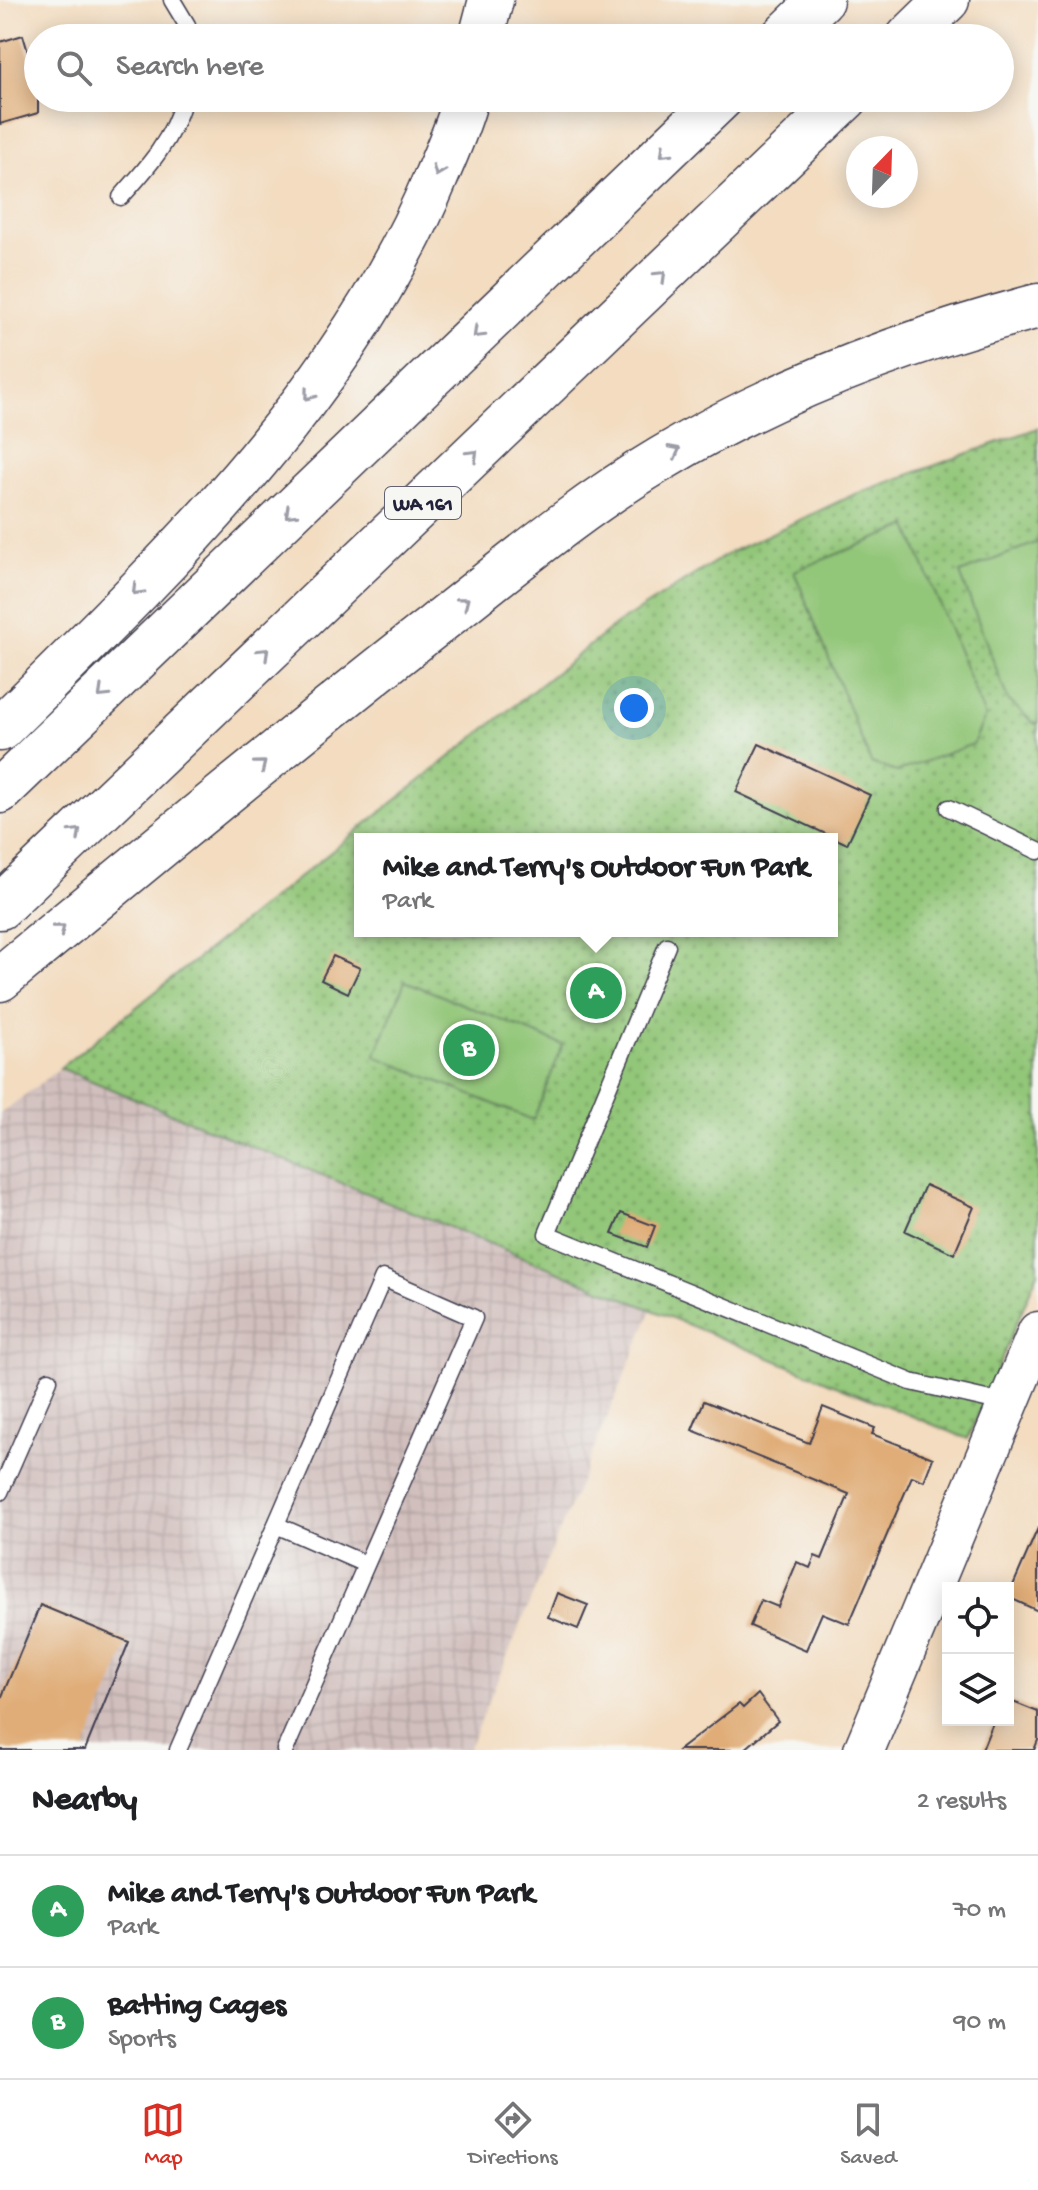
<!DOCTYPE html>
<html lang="en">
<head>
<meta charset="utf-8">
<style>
	:root { --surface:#fff; --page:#f2f2f2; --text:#202124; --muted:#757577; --line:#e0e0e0; --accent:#d93025 }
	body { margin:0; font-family:"Gochi Hand",sans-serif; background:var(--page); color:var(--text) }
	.controls { position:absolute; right:24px; bottom:24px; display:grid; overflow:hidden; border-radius:0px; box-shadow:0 4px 20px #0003 }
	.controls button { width:72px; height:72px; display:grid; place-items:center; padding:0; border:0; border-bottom:2px solid var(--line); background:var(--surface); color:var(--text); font:40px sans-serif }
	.compass { position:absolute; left:846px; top:136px; width:72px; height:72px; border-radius:50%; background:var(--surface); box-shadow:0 4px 20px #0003; rotate:23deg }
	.you { position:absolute; left:634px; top:708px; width:28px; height:28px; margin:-20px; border:6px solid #fff; border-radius:50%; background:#1a73e8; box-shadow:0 0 0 12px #1a73e833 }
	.badge { display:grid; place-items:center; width:52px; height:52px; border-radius:50%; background:var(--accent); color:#fff; font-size:26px; font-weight:700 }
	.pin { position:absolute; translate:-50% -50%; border:4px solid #fff; box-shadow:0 2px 8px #0006 }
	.popup { position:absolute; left:354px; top:833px; width:484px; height:104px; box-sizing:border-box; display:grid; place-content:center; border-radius:0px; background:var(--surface); filter:drop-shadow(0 2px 6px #0005); font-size:26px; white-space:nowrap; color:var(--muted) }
	.popup b { font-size:30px; color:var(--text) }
	.popup::after { content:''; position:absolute; left:50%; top:100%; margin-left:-16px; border:16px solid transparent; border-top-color:var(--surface) }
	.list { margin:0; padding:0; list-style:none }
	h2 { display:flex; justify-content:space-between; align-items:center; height:104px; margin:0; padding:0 32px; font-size:34px }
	h2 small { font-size:26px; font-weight:400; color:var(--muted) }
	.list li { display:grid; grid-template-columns:52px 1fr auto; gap:24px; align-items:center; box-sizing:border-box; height:112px; padding:0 32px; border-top:2px solid var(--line) }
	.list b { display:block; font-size:30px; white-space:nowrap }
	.list p { margin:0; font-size:26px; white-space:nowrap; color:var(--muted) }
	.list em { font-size:26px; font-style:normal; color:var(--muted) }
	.icon { flex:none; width:44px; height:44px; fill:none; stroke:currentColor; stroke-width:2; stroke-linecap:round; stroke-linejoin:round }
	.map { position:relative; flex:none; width:1038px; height:1750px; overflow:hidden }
	.search { position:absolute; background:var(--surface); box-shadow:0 4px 20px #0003; left:24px; right:24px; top:24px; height:88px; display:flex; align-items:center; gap:20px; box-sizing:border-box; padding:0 28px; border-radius:44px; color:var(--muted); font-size:30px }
	.sheet { height:328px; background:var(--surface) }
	nav { display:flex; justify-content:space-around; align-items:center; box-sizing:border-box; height:112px; border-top:2px solid var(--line); background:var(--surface); font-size:22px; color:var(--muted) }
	nav a { display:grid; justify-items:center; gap:4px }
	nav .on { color:var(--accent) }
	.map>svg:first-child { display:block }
	.industrial { fill:url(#industrial-grid) }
	.park { fill:url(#park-dots); stroke:#5a745a; stroke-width:2; fill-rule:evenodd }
	.pitch { fill:#92c678; stroke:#5a745a; stroke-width:2 }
	.building { fill:#e0ad78 }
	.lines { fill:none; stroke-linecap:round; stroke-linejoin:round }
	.service-casing { stroke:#413e4f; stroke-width:19 }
	.tertiary-casing { stroke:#413e4f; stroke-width:43 }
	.motorway-casing { stroke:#413e4f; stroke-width:47 }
	.service { stroke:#fff; stroke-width:16 }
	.tertiary { stroke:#fff; stroke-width:40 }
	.motorway { stroke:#fff; stroke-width:44 }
	.oneway { stroke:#9c9ca7 }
	.labels { text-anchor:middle; stroke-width:8; stroke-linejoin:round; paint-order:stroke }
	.shield { fill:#f6f6f2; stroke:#626272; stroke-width:2 }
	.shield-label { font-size:20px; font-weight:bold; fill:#22223b }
</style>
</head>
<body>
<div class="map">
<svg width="1038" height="1750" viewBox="0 0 1038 1750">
	<defs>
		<pattern id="industrial-grid" width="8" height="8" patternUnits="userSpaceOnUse" patternTransform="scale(2)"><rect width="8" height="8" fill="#d1bfbd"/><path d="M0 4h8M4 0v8" fill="none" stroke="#b3a4a3"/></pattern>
		<pattern id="park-dots" width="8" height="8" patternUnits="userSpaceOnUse" patternTransform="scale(2)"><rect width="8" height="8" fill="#92c678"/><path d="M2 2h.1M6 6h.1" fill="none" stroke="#77a064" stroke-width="1.8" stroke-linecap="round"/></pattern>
	</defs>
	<rect width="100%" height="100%" fill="#f6f6f2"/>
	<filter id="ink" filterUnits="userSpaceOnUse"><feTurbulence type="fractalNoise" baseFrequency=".0125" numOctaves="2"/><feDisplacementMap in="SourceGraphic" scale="16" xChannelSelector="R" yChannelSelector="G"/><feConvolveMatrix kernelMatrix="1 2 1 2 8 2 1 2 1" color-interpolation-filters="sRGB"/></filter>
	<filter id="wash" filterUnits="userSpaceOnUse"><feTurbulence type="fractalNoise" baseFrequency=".006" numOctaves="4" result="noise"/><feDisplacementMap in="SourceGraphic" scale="32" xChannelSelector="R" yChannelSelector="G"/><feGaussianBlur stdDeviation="1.8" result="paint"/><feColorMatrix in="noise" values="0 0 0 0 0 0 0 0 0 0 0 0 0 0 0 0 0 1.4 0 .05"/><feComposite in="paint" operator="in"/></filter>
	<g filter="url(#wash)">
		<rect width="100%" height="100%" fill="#f3dcbf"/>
		<polygon class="industrial" points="60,1068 652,1310 468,1750 0,1750 0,1114"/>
		<path class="park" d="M1038 428V1272L968 1439 60 1068 614 626 729 553 853 495ZM360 839H832V931H360Z"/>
		<g class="pitch">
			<polygon points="908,526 985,717 973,744 896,772 871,763 794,571"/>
			<polygon points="1038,542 1038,723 1035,724 1008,700 960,573"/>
			<polygon points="405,981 563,1045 533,1120 375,1056"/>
		</g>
		<g id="blocks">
			<g class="building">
				<polygon points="23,35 33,69 38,68 38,113 0,124 0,42"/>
				<polygon points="759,744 870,795 847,844 736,792"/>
				<polygon points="333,956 360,968 348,993 321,980"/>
				<polygon points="925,1185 974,1207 954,1254 905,1231"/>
				<polygon points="621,1213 655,1226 647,1247 612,1234"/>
				<polygon points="704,1401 809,1443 823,1407 875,1428 872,1434 933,1458 924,1481 912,1476 849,1624 822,1613 806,1650 750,1626 761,1600 778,1607 797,1562 810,1568 815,1556 822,1559 849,1494 692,1430"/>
				<polygon points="1038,1528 1038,1611 1008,1597"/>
				<polygon points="557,1593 588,1605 578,1629 548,1617"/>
				<polygon points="40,1605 129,1642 85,1750 0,1750 0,1701"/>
				<polygon points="758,1694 778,1721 744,1750 679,1750 739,1704 743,1708"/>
				<polygon points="1008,1700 1038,1712 1038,1740 1034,1750 982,1750 994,1720 1008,1720"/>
			</g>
		</g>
	</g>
	<g filter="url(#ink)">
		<use href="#blocks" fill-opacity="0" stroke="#413e4f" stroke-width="2"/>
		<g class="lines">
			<g class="service-casing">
				<g id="service">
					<polyline points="172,0 187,25 188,38"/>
					<path d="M121 197C149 166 173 139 184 98"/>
					<polyline points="949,808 1038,851"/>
					<polyline points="667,946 547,1234 911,1382 1008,1404"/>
					<polyline points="0,1492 49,1380"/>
					<polyline points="276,1525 365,1564"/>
					<polyline points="178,1750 383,1278 474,1318 285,1750"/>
				</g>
			</g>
			<g class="tertiary-casing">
				<polyline id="tertiary" points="864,1750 1038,1332"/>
			</g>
			<g class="motorway-casing">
				<g id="motorway">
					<polyline points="481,38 491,0"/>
					<polyline points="782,38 821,0"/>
					<polyline points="908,38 947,0"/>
					<path d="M0 729C164 567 347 393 436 177 447 151 459 125 466 98"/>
					<polyline points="0,791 721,98"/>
					<polyline points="0,907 846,98"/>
					<path d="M0 979C143 860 287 741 434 626 508 568 580 507 661 459 779 388 906 341 1038 306"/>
				</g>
			</g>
			<use href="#service" class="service"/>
			<use href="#tertiary" class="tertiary"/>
			<use href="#motorway" class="motorway"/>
		</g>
		<defs><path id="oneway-chevron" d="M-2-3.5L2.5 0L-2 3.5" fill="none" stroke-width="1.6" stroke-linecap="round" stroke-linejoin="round" transform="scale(2)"/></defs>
		<g class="oneway">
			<use href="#oneway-chevron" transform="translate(665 152) rotate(136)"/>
			<use href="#oneway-chevron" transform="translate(438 171) rotate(112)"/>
			<use href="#oneway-chevron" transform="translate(661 276) rotate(-44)"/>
			<use href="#oneway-chevron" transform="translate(478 333) rotate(136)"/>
			<use href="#oneway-chevron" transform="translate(309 395) rotate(129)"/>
			<use href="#oneway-chevron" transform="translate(675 451) rotate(-28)"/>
			<use href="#oneway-chevron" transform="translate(473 455) rotate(-44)"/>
			<use href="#oneway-chevron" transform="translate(290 513) rotate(136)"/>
			<use href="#oneway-chevron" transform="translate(137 590) rotate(134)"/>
			<use href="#oneway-chevron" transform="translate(464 602) rotate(-38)"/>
			<use href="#oneway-chevron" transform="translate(264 653) rotate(-44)"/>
			<use href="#oneway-chevron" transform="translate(103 693) rotate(136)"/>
			<use href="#oneway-chevron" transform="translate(261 765) rotate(-39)"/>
			<use href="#oneway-chevron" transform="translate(76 833) rotate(-44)"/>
			<use href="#oneway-chevron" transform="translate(60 929) rotate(-40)"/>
		</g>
	</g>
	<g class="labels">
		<rect class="shield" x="385" y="487" width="76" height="32" rx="6"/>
		<g class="shield-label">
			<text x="423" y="510">WA 161</text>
		</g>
	</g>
</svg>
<div class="controls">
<button><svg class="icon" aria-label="locate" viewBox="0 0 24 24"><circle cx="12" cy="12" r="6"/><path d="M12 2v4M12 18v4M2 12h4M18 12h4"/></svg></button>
<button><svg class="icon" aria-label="layers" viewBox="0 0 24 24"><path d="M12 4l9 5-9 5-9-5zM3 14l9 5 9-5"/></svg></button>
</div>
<svg class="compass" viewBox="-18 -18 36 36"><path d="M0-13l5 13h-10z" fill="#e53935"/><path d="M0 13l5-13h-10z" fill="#757577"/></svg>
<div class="you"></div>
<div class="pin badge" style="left:596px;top:993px;background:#2e9e5b">A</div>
<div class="popup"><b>Mike and Terry's Outdoor Fun Park</b>Park</div>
<div class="pin badge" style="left:469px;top:1050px;background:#2e9e5b">B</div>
<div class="search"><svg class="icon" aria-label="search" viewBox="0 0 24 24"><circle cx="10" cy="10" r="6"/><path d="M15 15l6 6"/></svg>Search here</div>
</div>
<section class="sheet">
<h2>Nearby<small>2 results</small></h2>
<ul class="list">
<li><span class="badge" style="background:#2e9e5b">A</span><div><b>Mike and Terry's Outdoor Fun Park</b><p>Park</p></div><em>70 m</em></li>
<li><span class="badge" style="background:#2e9e5b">B</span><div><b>Batting Cages</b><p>Sports</p></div><em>90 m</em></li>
</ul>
</section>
<nav>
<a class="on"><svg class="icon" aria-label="map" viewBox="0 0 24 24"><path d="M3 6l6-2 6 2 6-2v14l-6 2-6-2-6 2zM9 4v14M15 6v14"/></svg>Map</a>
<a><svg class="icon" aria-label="directions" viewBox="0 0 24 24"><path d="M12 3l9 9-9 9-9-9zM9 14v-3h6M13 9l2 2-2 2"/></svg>Directions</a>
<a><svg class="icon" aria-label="saved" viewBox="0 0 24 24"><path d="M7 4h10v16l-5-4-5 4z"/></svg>Saved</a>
</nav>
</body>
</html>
